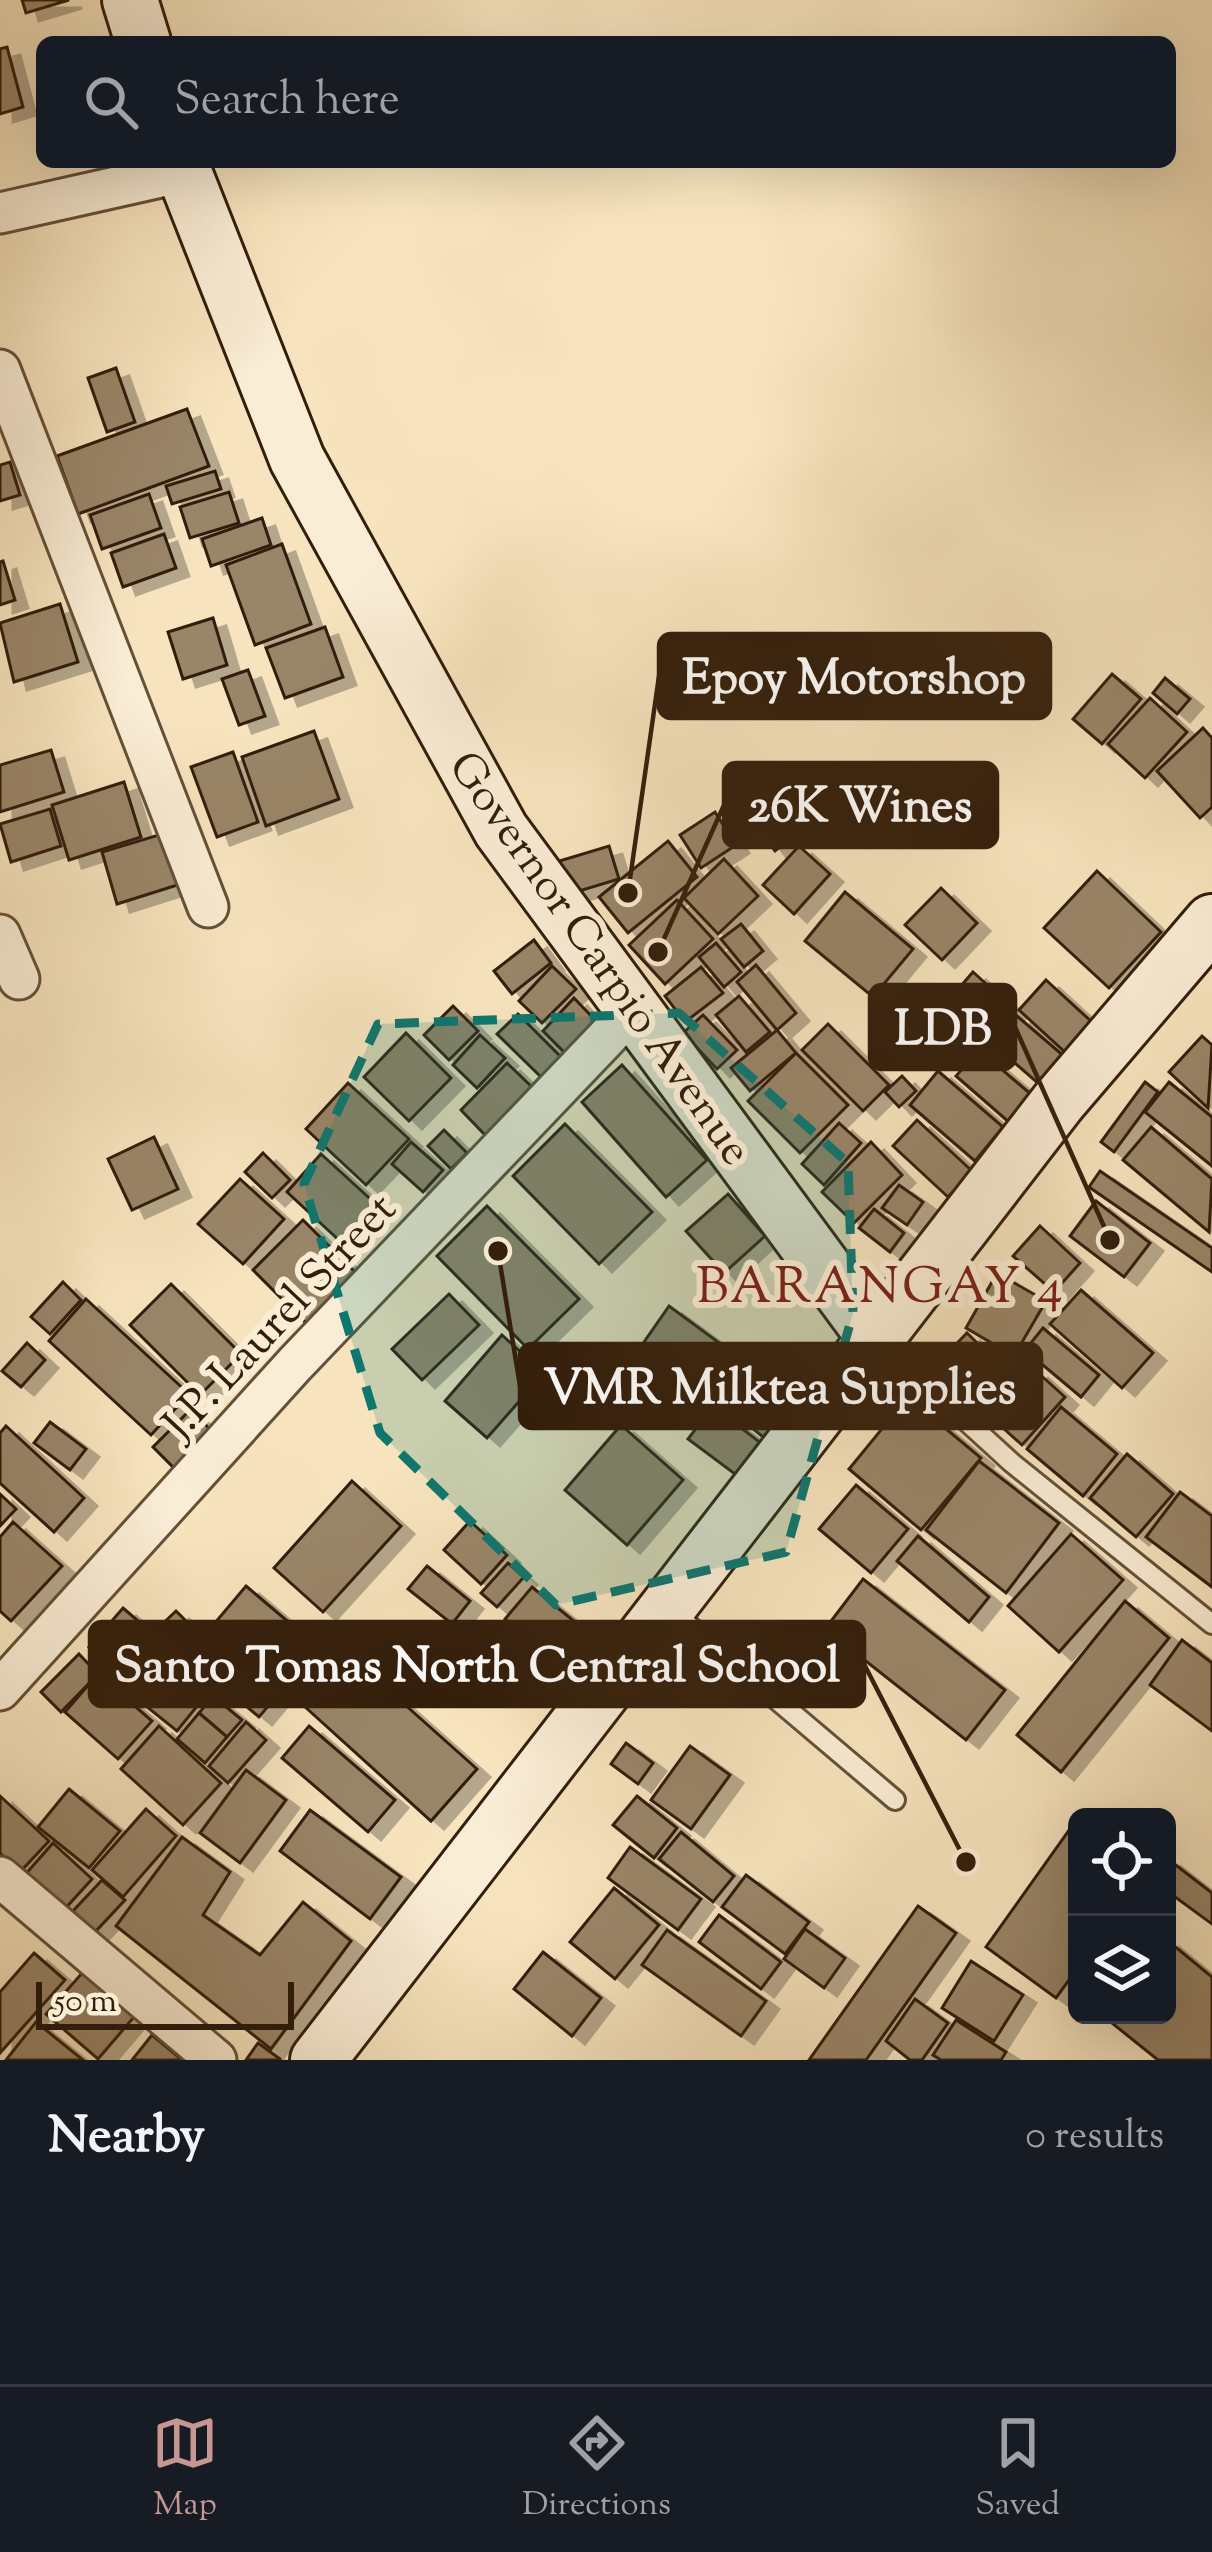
<!DOCTYPE html>
<html lang="en">
<head>
<meta charset="utf-8">
<style>
	:root { --surface:#171b24; --page:#20242c; --text:#f1f3f6; --muted:#9ea1a6; --line:#363941; --accent:#c59692 }
	body { margin:0; font-family:"Sorts Mill Goudy",serif; background:var(--page); color:var(--text) }
	.controls { position:absolute; right:36px; bottom:36px; display:grid; overflow:hidden; border-radius:18px; box-shadow:0 12px 48px #0002 }
	.controls button { width:108px; height:108px; display:grid; place-items:center; padding:0; border:0; border-bottom:3px solid var(--line); background:var(--surface); color:var(--text); font:60px sans-serif }
	.scale { position:absolute; left:36px; bottom:30px; width:258px; box-sizing:border-box; padding-left:12px; border:6px solid #331e0b; border-top:0; font-size:33px; line-height:42px; white-space:nowrap; color:#331e0b; -webkit-text-stroke:9px #faedd5; paint-order:stroke }
	.list { margin:0; padding:0; list-style:none }
	h2 { display:flex; justify-content:space-between; align-items:center; height:156px; margin:0; padding:0 48px; font-size:51px }
	h2 small { font-size:39px; font-weight:400; color:var(--muted) }
	.icon { flex:none; width:66px; height:66px; fill:none; stroke:currentColor; stroke-width:2; stroke-linecap:round; stroke-linejoin:round }
	.map { position:relative; flex:none; width:1212px; height:2060px; overflow:hidden }
	.search { position:absolute; background:var(--surface); box-shadow:0 12px 48px #0002; left:36px; right:36px; top:36px; height:132px; display:flex; align-items:center; gap:30px; box-sizing:border-box; padding:0 42px; border-radius:18px; color:var(--muted); font-size:45px }
	.sheet { height:324px; background:var(--surface) }
	nav { display:flex; justify-content:space-around; align-items:center; box-sizing:border-box; height:168px; border-top:3px solid var(--line); background:var(--surface); font-size:33px; color:var(--muted) }
	nav a { display:grid; justify-items:center; gap:6px }
	nav .on { color:var(--accent) }
	.map>svg:first-child { display:block }
	.building { fill:#998568; stroke:#331e0b; stroke-width:3; filter:url(#shadow) }
	.lines { fill:none; stroke-linecap:round; stroke-linejoin:round }
	.service-casing { stroke:#645038; stroke-width:24 }
	.minor-casing { stroke:#645038; stroke-width:45 }
	.secondary-casing { stroke:#331e0b; stroke-width:60 }
	.service { stroke:#faedd5; stroke-width:18 }
	.minor { stroke:#faedd5; stroke-width:39 }
	.secondary { stroke:#faedd5; stroke-width:54 }
	.marked { fill:#0f766e; fill-opacity:0.2; stroke:#0f766e; stroke-width:9; stroke-dasharray:24 15; stroke-linejoin:round }
	.labels { text-anchor:middle; stroke-width:12; stroke-linejoin:round; paint-order:stroke }
	.street-label { font-size:45px; fill:#331e0b; stroke:#faedd5 }
	.quarter-label { font-size:51px; letter-spacing:3px; fill:#7a1f14; stroke:#faedd5 }
	.leader { fill:none; stroke:#331e0b; stroke-width:4.5 }
	.callout-dot { fill:#331e0b; stroke:#faedd5; stroke-width:4.5 }
	.callout { fill:#331e0b; stroke:#331e0b; stroke-width:4.5 }
	.callout-label { font-size:48px; text-anchor:middle; font-weight:bold; fill:#fff }
</style>
</head>
<body>
<div class="map">
<svg width="1212" height="2060" viewBox="0 0 1212 2060">
	<defs>
		<filter id="shadow"><feDropShadow dx="13" dy="8" stdDeviation="0" flood-color="#0004"/></filter>
	</defs>
	<rect width="100%" height="100%" fill="#f7e4be"/>
	<filter id="stains"><feTurbulence type="fractalNoise" baseFrequency=".00167" numOctaves="4"/><feColorMatrix values="0 0 0 0 .2 0 0 0 0 .09 0 0 0 0 .02 0 0 0 .5 -.17"/></filter>
	<radialGradient id="worn" r=".72"><stop offset=".6" stop-color="#630" stop-opacity="0"/><stop offset="1" stop-color="#630" stop-opacity=".3"/></radialGradient>
	<g class="building">
		<polygon points="22,0 69,0 26,13"/>
		<polygon points="7,47 23,107 0,114 0,49"/>
		<polygon points="116,368 135,422 107,432 88,378"/>
		<polygon points="187,409 209,466 78,514 57,456"/>
		<polygon points="10,462 20,495 0,501 0,465"/>
		<polygon points="215,471 221,489 172,504 166,486"/>
		<polygon points="229,492 239,523 190,538 180,507"/>
		<polygon points="149,494 161,528 102,549 90,515"/>
		<polygon points="262,518 271,545 211,566 202,539"/>
		<polygon points="164,534 176,568 123,587 111,553"/>
		<polygon points="282,544 311,624 255,645 226,565"/>
		<polygon points="3,561 15,600 0,605 0,562"/>
		<polygon points="60,604 78,662 14,682 0,623"/>
		<polygon points="213,618 227,665 183,679 168,632"/>
		<polygon points="325,627 343,677 285,698 266,648"/>
		<polygon points="248,670 265,716 239,725 222,679"/>
		<polygon points="1112,674 1141,699 1102,744 1073,719"/>
		<polygon points="1165,678 1190,699 1177,714 1153,693"/>
		<polygon points="1150,698 1187,732 1145,778 1108,744"/>
		<polygon points="1203,728 1212,738 1212,807 1200,818 1157,771"/>
		<polygon points="314,731 339,799 266,826 242,757"/>
		<polygon points="51,750 64,792 0,812 0,765"/>
		<polygon points="233,752 258,822 217,837 191,767"/>
		<polygon points="788,779 818,817 775,851 746,814"/>
		<polygon points="124,782 141,837 69,860 52,805"/>
		<polygon points="50,809 61,846 11,862 0,824"/>
		<polygon points="715,812 736,845 701,868 680,835"/>
		<polygon points="172,831 187,882 117,904 102,852"/>
		<polygon points="668,841 697,877 628,933 599,897"/>
		<polygon points="609,846 619,879 566,895 556,862"/>
		<polygon points="799,846 830,874 794,914 763,885"/>
		<polygon points="724,859 758,896 718,934 684,898"/>
		<polygon points="1097,871 1161,932 1109,988 1044,928"/>
		<polygon points="941,888 977,923 942,960 905,925"/>
		<polygon points="845,892 913,949 873,997 805,941"/>
		<polygon points="677,900 713,939 665,984 629,945"/>
		<polygon points="741,924 763,951 744,967 721,939"/>
		<polygon points="534,940 551,963 512,994 494,971"/>
		<polygon points="716,943 741,972 724,987 699,957"/>
		<polygon points="756,965 796,1013 777,1030 737,982"/>
		<polygon points="552,966 576,989 542,1023 519,1001"/>
		<polygon points="701,967 723,993 685,1022 665,996"/>
		<polygon points="973,972 1014,1009 988,1038 947,1002"/>
		<polygon points="1046,980 1093,1023 1066,1053 1019,1010"/>
		<polygon points="739,996 770,1032 746,1052 716,1015"/>
		<polygon points="574,998 596,1021 565,1053 543,1031"/>
		<polygon points="453,1006 478,1031 449,1060 424,1035"/>
		<polygon points="518,1014 561,1057 541,1077 497,1034"/>
		<polygon points="703,1015 737,1050 717,1069 683,1033"/>
		<polygon points="1017,1016 1065,1057 1040,1085 993,1044"/>
		<polygon points="828,1024 889,1085 863,1111 802,1050"/>
		<polygon points="777,1030 796,1053 750,1091 731,1068"/>
		<polygon points="406,1033 451,1078 409,1121 364,1077"/>
		<polygon points="480,1035 505,1058 477,1088 453,1065"/>
		<polygon points="1202,1036 1212,1045 1208,1108 1169,1072"/>
		<polygon points="979,1050 1033,1096 1010,1123 956,1076"/>
		<polygon points="796,1053 848,1105 800,1153 748,1101"/>
		<polygon points="507,1063 534,1089 487,1137 461,1110"/>
		<polygon points="622,1065 707,1160 666,1197 582,1102"/>
		<polygon points="938,1071 1003,1127 975,1161 910,1105"/>
		<polygon points="902,1076 916,1091 899,1107 885,1092"/>
		<polygon points="1145,1082 1158,1092 1114,1152 1101,1142"/>
		<polygon points="1169,1082 1212,1117 1212,1166 1145,1112"/>
		<polygon points="348,1083 409,1139 366,1185 306,1129"/>
		<polygon points="917,1120 972,1171 948,1197 893,1146"/>
		<polygon points="839,1123 861,1143 824,1185 802,1164"/>
		<polygon points="565,1124 652,1212 599,1264 513,1176"/>
		<polygon points="1151,1127 1212,1179 1209,1232 1123,1160"/>
		<polygon points="444,1130 467,1153 451,1169 428,1146"/>
		<polygon points="154,1137 178,1189 132,1210 108,1159"/>
		<polygon points="411,1142 443,1170 423,1192 392,1164"/>
		<polygon points="871,1142 902,1175 854,1223 822,1192"/>
		<polygon points="263,1153 290,1180 272,1198 245,1172"/>
		<polygon points="321,1154 378,1206 343,1244 287,1192"/>
		<polygon points="1100,1171 1212,1248 1212,1272 1089,1187"/>
		<polygon points="240,1179 284,1219 243,1264 198,1224"/>
		<polygon points="899,1185 923,1202 907,1225 882,1208"/>
		<polygon points="728,1194 765,1236 724,1273 686,1231"/>
		<polygon points="1096,1201 1150,1243 1124,1277 1070,1236"/>
		<polygon points="487,1206 579,1299 528,1349 437,1256"/>
		<polygon points="874,1209 904,1233 890,1252 859,1228"/>
		<polygon points="303,1220 360,1277 311,1328 253,1270"/>
		<polygon points="1040,1226 1080,1263 1054,1292 1013,1256"/>
		<polygon points="997,1273 1046,1301 1014,1356 966,1328"/>
		<polygon points="63,1282 81,1300 50,1334 31,1317"/>
		<polygon points="171,1284 241,1354 200,1395 130,1325"/>
		<polygon points="1081,1290 1153,1353 1122,1388 1050,1324"/>
		<polygon points="449,1294 479,1325 422,1380 392,1349"/>
		<polygon points="86,1299 189,1394 151,1435 49,1341"/>
		<polygon points="669,1306 756,1370 729,1408 642,1345"/>
		<polygon points="1043,1328 1099,1375 1081,1397 1025,1350"/>
		<polygon points="967,1333 1018,1383 983,1419 932,1369"/>
		<polygon points="502,1335 544,1373 487,1438 445,1401"/>
		<polygon points="27,1343 45,1360 21,1387 2,1371"/>
		<polygon points="1035,1370 1065,1397 1022,1445 992,1418"/>
		<polygon points="754,1392 782,1415 763,1437 735,1414"/>
		<polygon points="908,1397 981,1458 921,1530 849,1469"/>
		<polygon points="713,1406 767,1448 743,1480 688,1439"/>
		<polygon points="1061,1407 1117,1454 1083,1496 1027,1449"/>
		<polygon points="190,1410 214,1433 177,1471 153,1447"/>
		<polygon points="50,1422 86,1449 70,1470 34,1443"/>
		<polygon points="621,1425 683,1480 627,1545 565,1490"/>
		<polygon points="6,1426 84,1498 54,1532 0,1483 0,1433"/>
		<polygon points="1127,1454 1173,1494 1136,1537 1090,1498"/>
		<polygon points="979,1461 1059,1523 1006,1593 926,1530"/>
		<polygon points="352,1481 401,1526 323,1612 274,1568"/>
		<polygon points="856,1485 908,1529 871,1573 819,1529"/>
		<polygon points="1180,1492 1212,1516 1212,1587 1146,1537"/>
		<polygon points="0,1494 16,1509 0,1526"/>
		<polygon points="470,1521 507,1555 481,1584 444,1550"/>
		<polygon points="13,1522 62,1566 11,1621 0,1611 0,1537"/>
		<polygon points="1071,1534 1123,1580 1059,1652 1008,1606"/>
		<polygon points="918,1536 989,1597 969,1622 897,1561"/>
		<polygon points="508,1563 524,1577 497,1607 481,1593"/>
		<polygon points="427,1566 470,1601 452,1624 408,1589"/>
		<polygon points="863,1579 1005,1690 966,1740 825,1629"/>
		<polygon points="246,1586 318,1647 259,1717 187,1656"/>
		<polygon points="532,1587 596,1639 570,1672 505,1619"/>
		<polygon points="1125,1601 1169,1638 1061,1772 1017,1735"/>
		<polygon points="123,1608 152,1633 118,1672 89,1647"/>
		<polygon points="176,1611 202,1637 180,1657 155,1631"/>
		<polygon points="1182,1640 1212,1663 1212,1731 1150,1685"/>
		<polygon points="155,1643 211,1689 177,1731 121,1686"/>
		<polygon points="338,1645 477,1769 431,1821 293,1696"/>
		<polygon points="79,1654 98,1674 61,1712 41,1692"/>
		<polygon points="98,1674 152,1721 118,1759 65,1712"/>
		<polygon points="213,1696 242,1720 227,1737 199,1713"/>
		<polygon points="199,1713 227,1737 205,1763 177,1739"/>
		<polygon points="246,1722 266,1740 228,1783 209,1766"/>
		<polygon points="159,1726 221,1783 183,1825 121,1769"/>
		<polygon points="309,1726 395,1800 368,1832 282,1758"/>
		<polygon points="626,1743 653,1763 638,1784 611,1764"/>
		<polygon points="690,1746 730,1775 691,1829 651,1800"/>
		<polygon points="246,1770 286,1800 240,1863 200,1833"/>
		<polygon points="69,1789 120,1831 89,1868 38,1827"/>
		<polygon points="0,1796 49,1841 20,1872 0,1853"/>
		<polygon points="637,1796 677,1828 654,1858 613,1825"/>
		<polygon points="146,1809 176,1836 123,1897 92,1870"/>
		<polygon points="310,1810 401,1877 370,1919 280,1851"/>
		<polygon points="1077,1819 1077,1969 1056,1998 986,1947"/>
		<polygon points="681,1832 734,1876 713,1902 659,1859"/>
		<polygon points="182,1837 230,1872 203,1915 260,1955 303,1902 351,1941 271,2049 116,1926"/>
		<polygon points="53,1843 92,1879 62,1912 24,1876"/>
		<polygon points="630,1847 701,1899 678,1930 608,1878"/>
		<polygon points="1168,1859 1212,1893 1212,1924 1167,1891"/>
		<polygon points="746,1875 809,1922 785,1954 722,1907"/>
		<polygon points="102,1880 125,1900 95,1932 73,1911"/>
		<polygon points="614,1888 659,1925 615,1979 570,1942"/>
		<polygon points="918,1906 956,1933 866,2060 809,2060"/>
		<polygon points="719,1915 781,1962 761,1989 699,1942"/>
		<polygon points="805,1929 845,1958 824,1988 784,1959"/>
		<polygon points="667,1930 766,2001 741,2036 642,1965"/>
		<polygon points="1167,1940 1212,1977 1212,2060 1158,2060 1102,2015 1167,2015"/>
		<polygon points="543,1952 601,1998 572,2036 514,1989"/>
		<polygon points="34,1953 65,1980 0,2053 0,1992"/>
		<polygon points="971,1961 1023,1995 994,2041 942,2008"/>
		<polygon points="83,1972 134,2017 98,2059 46,2014"/>
		<polygon points="915,1999 948,2023 922,2060 910,2060 886,2041"/>
		<polygon points="956,2020 1006,2052 1001,2060 941,2060 933,2055"/>
		<polygon points="36,2022 83,2060 6,2060"/>
		<polygon points="152,2035 182,2060 132,2060"/>
		<polygon points="258,2043 280,2059 280,2060 246,2060"/>
	</g>
	<g class="lines">
		<g class="service-casing">
			<g id="service">
				<polyline points="881,1343 1012,1463 1212,1624"/>
				<polyline points="673,1612 895,1800"/>
			</g>
		</g>
		<g class="minor-casing">
			<g id="minor">
				<polyline points="0,213 183,172"/>
				<polyline points="0,370 208,907"/>
				<polyline points="0,935 19,979"/>
				<polyline points="0,1690 295,1364 632,1011"/>
				<polyline points="0,1877 216,2060"/>
			</g>
		</g>
		<g class="secondary-casing">
			<g id="secondary">
				<polyline points="130,0 143,42"/>
				<polyline points="180,162 297,459 501,830 877,1340"/>
				<polyline points="318,2060 1059,1101 1212,922"/>
			</g>
		</g>
		<use href="#service" class="service"/>
		<use href="#minor" class="minor"/>
		<use href="#secondary" class="secondary"/>
	</g>
	<path class="marked" d="M679 1013 848 1163 853 1313 786 1552 556 1605 380 1433 304 1184 378 1024Z"/>
	<g class="labels">
		<g class="street-label">
			<text transform="translate(602 957) rotate(55)" y="16">Governor Carpio Avenue</text>
			<text transform="translate(278 1315) rotate(-47)" y="16">J.P. Laurel Street</text>
		</g>
		<g class="quarter-label">
			<text x="881" y="1302">BARANGAY 4</text>
		</g>
	</g>
	<path class="leader" d="M628 893L659 676M658 952L724 805M1110 1240L1015 1027M498 1251L520 1386M966 1862L864 1664"/>
	<g class="callout-dot">
		<circle cx="628" cy="893" r="12"/>
		<circle cx="658" cy="952" r="12"/>
		<circle cx="1110" cy="1240" r="12"/>
		<circle cx="498" cy="1251" r="12"/>
		<circle cx="966" cy="1862" r="12"/>
	</g>
	<g class="callout">
		<rect x="659" y="634" width="391" height="84" rx="12"/>
		<rect x="724" y="763" width="273" height="84" rx="12"/>
		<rect x="870" y="985" width="145" height="84" rx="12"/>
		<rect x="520" y="1344" width="521" height="84" rx="12"/>
		<rect x="90" y="1622" width="774" height="84" rx="12"/>
	</g>
	<g class="callout-label">
		<text x="854" y="693">Epoy Motorshop</text>
		<text x="860" y="821">26K Wines</text>
		<text x="943" y="1044">LDB</text>
		<text x="780" y="1403">VMR Milktea Supplies</text>
		<text x="477" y="1681">Santo Tomas North Central School</text>
	</g>
	<rect width="100%" height="100%" filter="url(#stains)"/>
	<rect width="100%" height="100%" fill="url(#worn)"/>
</svg>
<div class="controls">
<button><svg class="icon" aria-label="locate" viewBox="0 0 24 24"><circle cx="12" cy="12" r="6"/><path d="M12 2v4M12 18v4M2 12h4M18 12h4"/></svg></button>
<button><svg class="icon" aria-label="layers" viewBox="0 0 24 24"><path d="M12 4l9 5-9 5-9-5zM3 14l9 5 9-5"/></svg></button>
</div>
<div class="scale">50 m</div>
<div class="search"><svg class="icon" aria-label="search" viewBox="0 0 24 24"><circle cx="10" cy="10" r="6"/><path d="M15 15l6 6"/></svg>Search here</div>
</div>
<section class="sheet">
<h2>Nearby<small>0 results</small></h2>
<ul class="list">
</ul>
</section>
<nav>
<a class="on"><svg class="icon" aria-label="map" viewBox="0 0 24 24"><path d="M3 6l6-2 6 2 6-2v14l-6 2-6-2-6 2zM9 4v14M15 6v14"/></svg>Map</a>
<a><svg class="icon" aria-label="directions" viewBox="0 0 24 24"><path d="M12 3l9 9-9 9-9-9zM9 14v-3h6M13 9l2 2-2 2"/></svg>Directions</a>
<a><svg class="icon" aria-label="saved" viewBox="0 0 24 24"><path d="M7 4h10v16l-5-4-5 4z"/></svg>Saved</a>
</nav>
</body>
</html>
